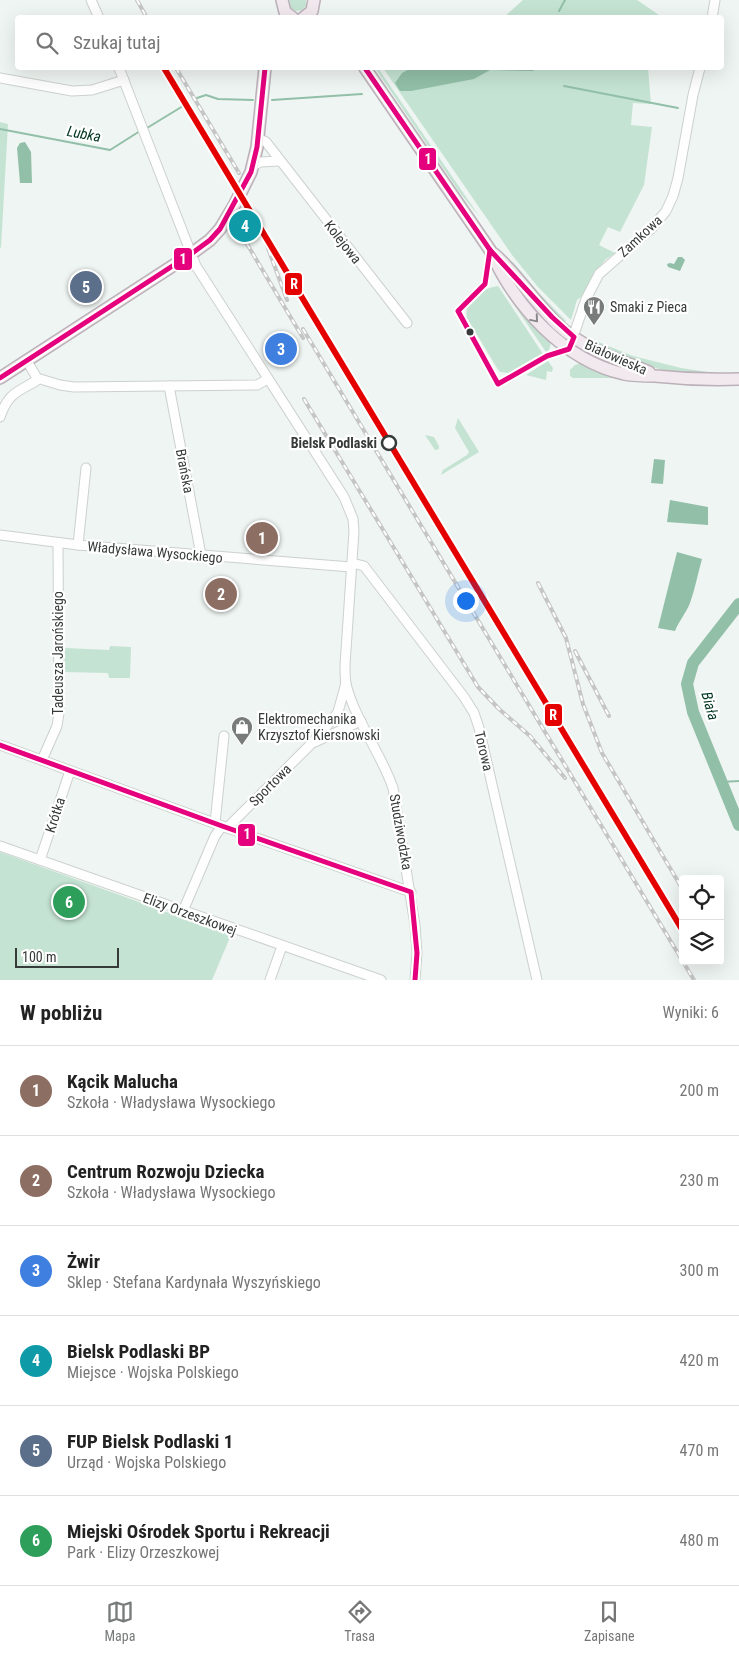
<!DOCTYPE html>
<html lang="pl">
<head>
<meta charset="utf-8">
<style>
	:root { --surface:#fff; --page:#f2f2f2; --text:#222; --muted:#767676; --line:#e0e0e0; --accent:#777b79 }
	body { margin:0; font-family:"Roboto Condensed",sans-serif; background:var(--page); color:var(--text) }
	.controls { position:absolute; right:15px; bottom:15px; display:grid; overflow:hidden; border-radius:5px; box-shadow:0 5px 20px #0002 }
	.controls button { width:45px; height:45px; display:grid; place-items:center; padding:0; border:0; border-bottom:1px solid var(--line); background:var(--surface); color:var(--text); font:25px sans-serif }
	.scale { position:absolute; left:15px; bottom:12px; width:104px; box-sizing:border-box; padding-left:5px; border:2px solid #363a38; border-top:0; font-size:14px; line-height:18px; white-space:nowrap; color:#363a38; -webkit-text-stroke:4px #fff; paint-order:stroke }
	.you { position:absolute; left:465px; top:600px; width:18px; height:18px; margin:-12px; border:4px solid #fff; border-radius:50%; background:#1a73e8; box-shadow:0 0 0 8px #1a73e833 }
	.badge { display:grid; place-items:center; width:32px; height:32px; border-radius:50%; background:var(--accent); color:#fff; font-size:16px; font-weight:700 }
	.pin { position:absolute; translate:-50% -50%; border:2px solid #fff; box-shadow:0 1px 5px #0006 }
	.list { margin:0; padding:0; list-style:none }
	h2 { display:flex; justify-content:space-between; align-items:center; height:65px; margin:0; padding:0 20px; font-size:21px }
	h2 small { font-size:16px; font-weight:400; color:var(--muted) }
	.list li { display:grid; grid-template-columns:32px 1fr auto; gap:15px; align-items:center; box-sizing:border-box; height:90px; padding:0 20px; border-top:1px solid var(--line) }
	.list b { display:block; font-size:19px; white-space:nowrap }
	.list p { margin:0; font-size:16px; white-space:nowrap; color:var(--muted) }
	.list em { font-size:16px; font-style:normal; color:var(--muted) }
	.icon { flex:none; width:28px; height:28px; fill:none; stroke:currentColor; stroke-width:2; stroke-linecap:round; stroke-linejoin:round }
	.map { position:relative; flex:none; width:739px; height:980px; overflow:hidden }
	.search { position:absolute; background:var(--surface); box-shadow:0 5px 20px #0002; left:15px; right:15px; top:15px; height:55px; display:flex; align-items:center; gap:12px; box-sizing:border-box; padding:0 18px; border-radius:5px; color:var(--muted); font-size:19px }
	.sheet { height:605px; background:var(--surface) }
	nav { display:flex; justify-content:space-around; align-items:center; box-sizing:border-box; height:70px; border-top:1px solid var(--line); background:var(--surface); font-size:14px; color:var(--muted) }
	nav a { display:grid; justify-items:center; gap:2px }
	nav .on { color:var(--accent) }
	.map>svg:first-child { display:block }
	.green { fill:#c4e3d2 }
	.water { fill:#92bfa8 }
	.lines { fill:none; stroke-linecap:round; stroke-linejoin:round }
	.stream { stroke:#92bfa8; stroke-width:2 }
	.river { stroke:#92bfa8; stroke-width:12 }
	.minor-casing { stroke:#ccd1ce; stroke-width:11 }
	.major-casing { stroke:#bcb1b9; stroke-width:14 }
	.minor { stroke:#fdfefd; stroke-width:9 }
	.major { stroke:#f1e9ee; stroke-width:11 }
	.rail-casing { stroke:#c4c5c4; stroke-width:4 }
	.rail { stroke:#fff; stroke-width:2; stroke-dasharray:5.5; stroke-linecap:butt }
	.bus-1-casing { stroke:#fff; stroke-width:9 }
	.bus-1 { stroke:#e5007d; stroke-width:5 }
	.rail-1-casing { stroke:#fff; stroke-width:10 }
	.rail-1 { stroke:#e50000; stroke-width:6 }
	.oneway { stroke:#8a898a }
	.bus-dot { fill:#363a38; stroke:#fff; stroke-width:2 }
	.stop-dot { fill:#fff; stroke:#363a38; stroke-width:2.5 }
	.labels { text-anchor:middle; stroke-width:4.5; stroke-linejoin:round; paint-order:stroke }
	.street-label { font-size:14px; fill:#363a38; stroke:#fff }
	.poi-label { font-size:14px; fill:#363a38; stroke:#fff; text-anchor:start }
	.stop-label { font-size:14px; font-weight:bold; fill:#363a38; stroke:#fff; text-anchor:end }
	.water-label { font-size:15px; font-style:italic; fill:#003520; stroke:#fff }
	.line-badge { stroke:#fff; stroke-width:2 }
	.badge-label { font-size:14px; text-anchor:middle; font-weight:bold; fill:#fff }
</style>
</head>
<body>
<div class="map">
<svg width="739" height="980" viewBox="0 0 739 980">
	<rect width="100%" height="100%" fill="#eff5f2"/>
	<g class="green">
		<polygon points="289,0 306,0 306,6 302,10 296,11 291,9"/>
		<polygon points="523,0 637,0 662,17 503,18"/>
		<polygon points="375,68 378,68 479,216 460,193"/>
		<polygon points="383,68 648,68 651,104 633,103 631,125 652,127 644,185 620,232 608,227 599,245 615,253 605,260 593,276 585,294 577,300 571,320 538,287 512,255"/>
		<polygon points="0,122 8,124 1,247 0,248"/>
		<polygon points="513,262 538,292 566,321 564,323 549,309 512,264"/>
		<path d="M498 286 543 354 509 373 500 372 497 368 467 318C463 301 482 288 498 286Z"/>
		<polygon points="502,287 506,288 527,317 551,343 549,350 546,352"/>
		<path d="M581 335 633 356 681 368 727 375C709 374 690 375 673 372 640 366 612 352 582 337Z"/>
		<polygon points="548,361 553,368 552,372 547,371 546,380 526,375"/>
		<polygon points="582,363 615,375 615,378 573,378 570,376 570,370 575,365"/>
		<polygon points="458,418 479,452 441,475 443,470 467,455 469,452 455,428"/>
		<polygon points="425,435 434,437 439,446 439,449 435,450"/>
		<polygon points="110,646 131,647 130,678 109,678 108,673 64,672 65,648 109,650"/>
		<polygon points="0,852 231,935 212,980 0,980"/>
	</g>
	<g class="water">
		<polygon points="411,68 540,68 532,71 490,70 474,79 411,91 400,91 395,83 402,73"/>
		<polygon points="25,142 31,152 32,183 20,183 17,148 20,143"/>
		<polygon points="678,257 682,257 685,260 680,271 668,267 667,264 670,263 674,264"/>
		<polygon points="654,459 665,460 663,484 651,483"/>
		<polygon points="670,500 708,507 708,525 667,522"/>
		<path d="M677 552 702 559C698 573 695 589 690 603 686 613 679 621 675 631L658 628Z"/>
	</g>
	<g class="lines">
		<g class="stream">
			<polyline points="559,11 565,0"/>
			<polyline points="564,86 678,108"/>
			<polyline points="197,98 206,95 218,99 253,100"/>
			<polyline points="272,100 362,94"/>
			<polyline points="147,128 183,106"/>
			<polyline points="0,129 110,150 140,131"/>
			<polyline points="721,782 739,781"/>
		</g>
		<polyline class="river" points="739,604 693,663 687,684 693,712 739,825"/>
		<g class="minor-casing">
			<g id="minor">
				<polyline points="91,0 99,18"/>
				<polyline points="712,18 715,0"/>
				<path d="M119 68 196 266 344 497 353 519 354 531 345 665C345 671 345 678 346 684 355 720 381 753 393 788L415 925 417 953 415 980"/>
				<polyline points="0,78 72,91 92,90 124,80"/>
				<polyline points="258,138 266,142 407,323"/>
				<polyline points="253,166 260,162 280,161"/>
				<polyline points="569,349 586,299 599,274 653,227 666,211 673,196 678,178 693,95 700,68"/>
				<polyline points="27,361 37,378 60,385 74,387 257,385 268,379"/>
				<polyline points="169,386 201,555"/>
				<path d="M0 417C8 394 15 393 36 381L37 378"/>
				<polyline points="0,535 78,545 351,567"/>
				<polyline points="78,545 86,468"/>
				<polyline points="352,563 364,566 464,697 474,713 479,728 537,980"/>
				<polyline points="315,742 361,721"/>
				<polyline points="0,745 222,826 411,892"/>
				<polyline points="42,760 57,726 59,713 58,543"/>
				<polyline points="215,823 224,736"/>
				<polyline points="227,828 312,743 332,720 338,712 346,683"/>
				<polyline points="0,846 381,980"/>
				<polyline points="40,860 70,771"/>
				<polyline points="183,911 215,836 222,826"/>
				<polyline points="270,980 282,946"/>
			</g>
		</g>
		<g class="major-casing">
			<g id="major">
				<polyline points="282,0 285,12 293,18"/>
				<polyline points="303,18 312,11 314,0"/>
				<path d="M365 68 490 250C515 306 563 360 624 374 634 376 645 376 655 376 683 379 711 380 739 379"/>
				<path d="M494 254C518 275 535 303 558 325 584 349 617 359 649 372"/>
				<polyline points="0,378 191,254 210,240 220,229 235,204 251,172 257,147 265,68"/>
			</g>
		</g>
		<use href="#minor" class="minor"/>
		<use href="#major" class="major"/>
		<g class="rail-casing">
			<g id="rail">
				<polyline points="137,0 147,18"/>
				<polyline points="176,68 239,173"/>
				<polyline points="265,240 287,300"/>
				<polyline points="247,244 303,338"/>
				<polyline points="303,329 694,980"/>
				<polyline points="304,399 478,687 499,709 530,736 565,778"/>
				<polyline points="538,583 566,638 583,704 602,753 683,890"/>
				<polyline points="575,651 609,716"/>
			</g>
		</g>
		<use href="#rail" class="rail"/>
		<g class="bus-1-casing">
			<g id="bus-1">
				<polyline points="365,68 490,250"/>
				<polygon points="490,250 552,317 574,337 569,349 547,356 498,384 458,311 485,284"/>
				<polyline points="0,378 191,254 210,240 220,229 251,172 257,147 265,68"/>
				<polyline points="0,745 222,826 411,892 417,953 415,980"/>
			</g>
		</g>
		<use href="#bus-1" class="bus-1"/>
		<g class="rail-1-casing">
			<polyline id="rail-1" points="164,68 683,931"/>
		</g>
		<use href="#rail-1" class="rail-1"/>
	</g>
	<defs><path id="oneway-chevron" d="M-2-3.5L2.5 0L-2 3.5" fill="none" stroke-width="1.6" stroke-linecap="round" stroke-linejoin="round" transform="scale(1.25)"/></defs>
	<use class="oneway" href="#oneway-chevron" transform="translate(535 319) rotate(50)"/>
	<defs>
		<g id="restaurant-pin" transform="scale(1.125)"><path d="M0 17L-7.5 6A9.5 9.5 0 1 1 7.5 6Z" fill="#777b79" stroke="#fff"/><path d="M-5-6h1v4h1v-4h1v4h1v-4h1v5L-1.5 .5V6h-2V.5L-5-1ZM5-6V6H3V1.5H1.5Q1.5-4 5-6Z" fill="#fff"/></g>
		<g id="shop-pin" transform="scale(1.125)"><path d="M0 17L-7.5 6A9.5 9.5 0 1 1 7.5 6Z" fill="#777b79" stroke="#fff"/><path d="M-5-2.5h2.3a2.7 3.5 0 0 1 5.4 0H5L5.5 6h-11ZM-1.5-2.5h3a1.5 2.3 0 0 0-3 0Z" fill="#fff"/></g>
	</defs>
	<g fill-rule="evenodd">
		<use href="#restaurant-pin" x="594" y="307"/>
		<use href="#shop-pin" x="242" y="727"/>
	</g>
	<circle class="bus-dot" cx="470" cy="332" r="4.5"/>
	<circle class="stop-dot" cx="389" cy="443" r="7"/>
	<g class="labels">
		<g class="street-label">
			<text transform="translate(640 236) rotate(-43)" y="5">Zamkowa</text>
			<text transform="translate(343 242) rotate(52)" y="5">Kolejowa</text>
			<text transform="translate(616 357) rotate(24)" y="5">Białowieska</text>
			<text transform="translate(185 471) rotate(79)" y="5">Brańska</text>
			<text transform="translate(155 552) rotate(5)" y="5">Władysława Wysockiego</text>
			<text transform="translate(58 653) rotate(-90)" y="5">Tadeusza Jarońskiego</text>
			<text transform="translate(484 751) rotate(77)" y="5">Torowa</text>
			<text transform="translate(270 785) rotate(-45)" y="5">Sportowa</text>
			<text transform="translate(55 815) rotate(-72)" y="5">Krótka</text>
			<text transform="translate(401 832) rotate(80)" y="5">Studziwodzka</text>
			<text transform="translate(190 914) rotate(20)" y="5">Elizy Orzeszkowej</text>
		</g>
		<g class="poi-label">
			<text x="610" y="312">Smaki z Pieca</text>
			<text x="258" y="724">Elektromechanika<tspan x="258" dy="16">Krzysztof Kiersnowski</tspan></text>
		</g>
		<g class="stop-label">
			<text x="377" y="448">Bielsk Podlaski</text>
		</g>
		<g class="water-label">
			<text transform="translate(84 134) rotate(11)" y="5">Lubka</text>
			<text transform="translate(710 706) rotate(74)" y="5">Biała</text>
		</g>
	</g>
	<g class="line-badge">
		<rect x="418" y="147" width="19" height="24" rx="5" fill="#e5007d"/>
		<rect x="173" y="247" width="20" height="24" rx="5" fill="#e5007d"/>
		<rect x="284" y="272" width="19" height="24" rx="5" fill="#e50000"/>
		<rect x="544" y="703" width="19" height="24" rx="5" fill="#e50000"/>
		<rect x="237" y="823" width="19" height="24" rx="5" fill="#e5007d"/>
	</g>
	<g class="badge-label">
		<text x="428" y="164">1</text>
		<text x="183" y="264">1</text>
		<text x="294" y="289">R</text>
		<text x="553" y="720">R</text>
		<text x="247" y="839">1</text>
	</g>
</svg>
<div class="controls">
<button><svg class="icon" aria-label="locate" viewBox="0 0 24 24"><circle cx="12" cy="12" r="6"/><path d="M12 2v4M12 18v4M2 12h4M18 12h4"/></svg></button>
<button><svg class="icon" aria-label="layers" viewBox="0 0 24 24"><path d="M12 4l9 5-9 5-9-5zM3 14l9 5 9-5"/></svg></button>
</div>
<div class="scale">100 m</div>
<div class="you"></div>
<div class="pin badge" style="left:262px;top:538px;background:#8d6e63">1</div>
<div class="pin badge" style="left:221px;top:594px;background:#8d6e63">2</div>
<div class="pin badge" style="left:281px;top:349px;background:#3f7fe0">3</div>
<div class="pin badge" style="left:245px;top:226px;background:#0f9aa8">4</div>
<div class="pin badge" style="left:86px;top:287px;background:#5c6f8a">5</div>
<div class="pin badge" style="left:69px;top:902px;background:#2e9e5b">6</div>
<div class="search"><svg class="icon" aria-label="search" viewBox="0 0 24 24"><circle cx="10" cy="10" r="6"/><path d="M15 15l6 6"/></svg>Szukaj tutaj</div>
</div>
<section class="sheet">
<h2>W pobliżu<small>Wyniki: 6</small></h2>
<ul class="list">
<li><span class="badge" style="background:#8d6e63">1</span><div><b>Kącik Malucha</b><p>Szkoła · Władysława Wysockiego</p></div><em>200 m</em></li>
<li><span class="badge" style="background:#8d6e63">2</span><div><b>Centrum Rozwoju Dziecka</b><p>Szkoła · Władysława Wysockiego</p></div><em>230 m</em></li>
<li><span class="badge" style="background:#3f7fe0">3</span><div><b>Żwir</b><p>Sklep · Stefana Kardynała Wyszyńskiego</p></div><em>300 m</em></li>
<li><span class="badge" style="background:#0f9aa8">4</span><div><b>Bielsk Podlaski BP</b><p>Miejsce · Wojska Polskiego</p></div><em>420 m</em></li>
<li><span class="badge" style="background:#5c6f8a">5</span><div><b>FUP Bielsk Podlaski 1</b><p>Urząd · Wojska Polskiego</p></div><em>470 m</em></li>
<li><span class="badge" style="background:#2e9e5b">6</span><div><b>Miejski Ośrodek Sportu i Rekreacji</b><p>Park · Elizy Orzeszkowej</p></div><em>480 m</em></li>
</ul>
</section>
<nav>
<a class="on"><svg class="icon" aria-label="map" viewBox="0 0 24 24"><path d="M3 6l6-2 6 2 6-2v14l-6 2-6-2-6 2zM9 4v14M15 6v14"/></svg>Mapa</a>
<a><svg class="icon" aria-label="directions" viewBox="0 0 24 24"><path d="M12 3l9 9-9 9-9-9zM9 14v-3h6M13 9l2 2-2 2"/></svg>Trasa</a>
<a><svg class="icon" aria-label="saved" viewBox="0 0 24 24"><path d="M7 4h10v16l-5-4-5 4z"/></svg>Zapisane</a>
</nav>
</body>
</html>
